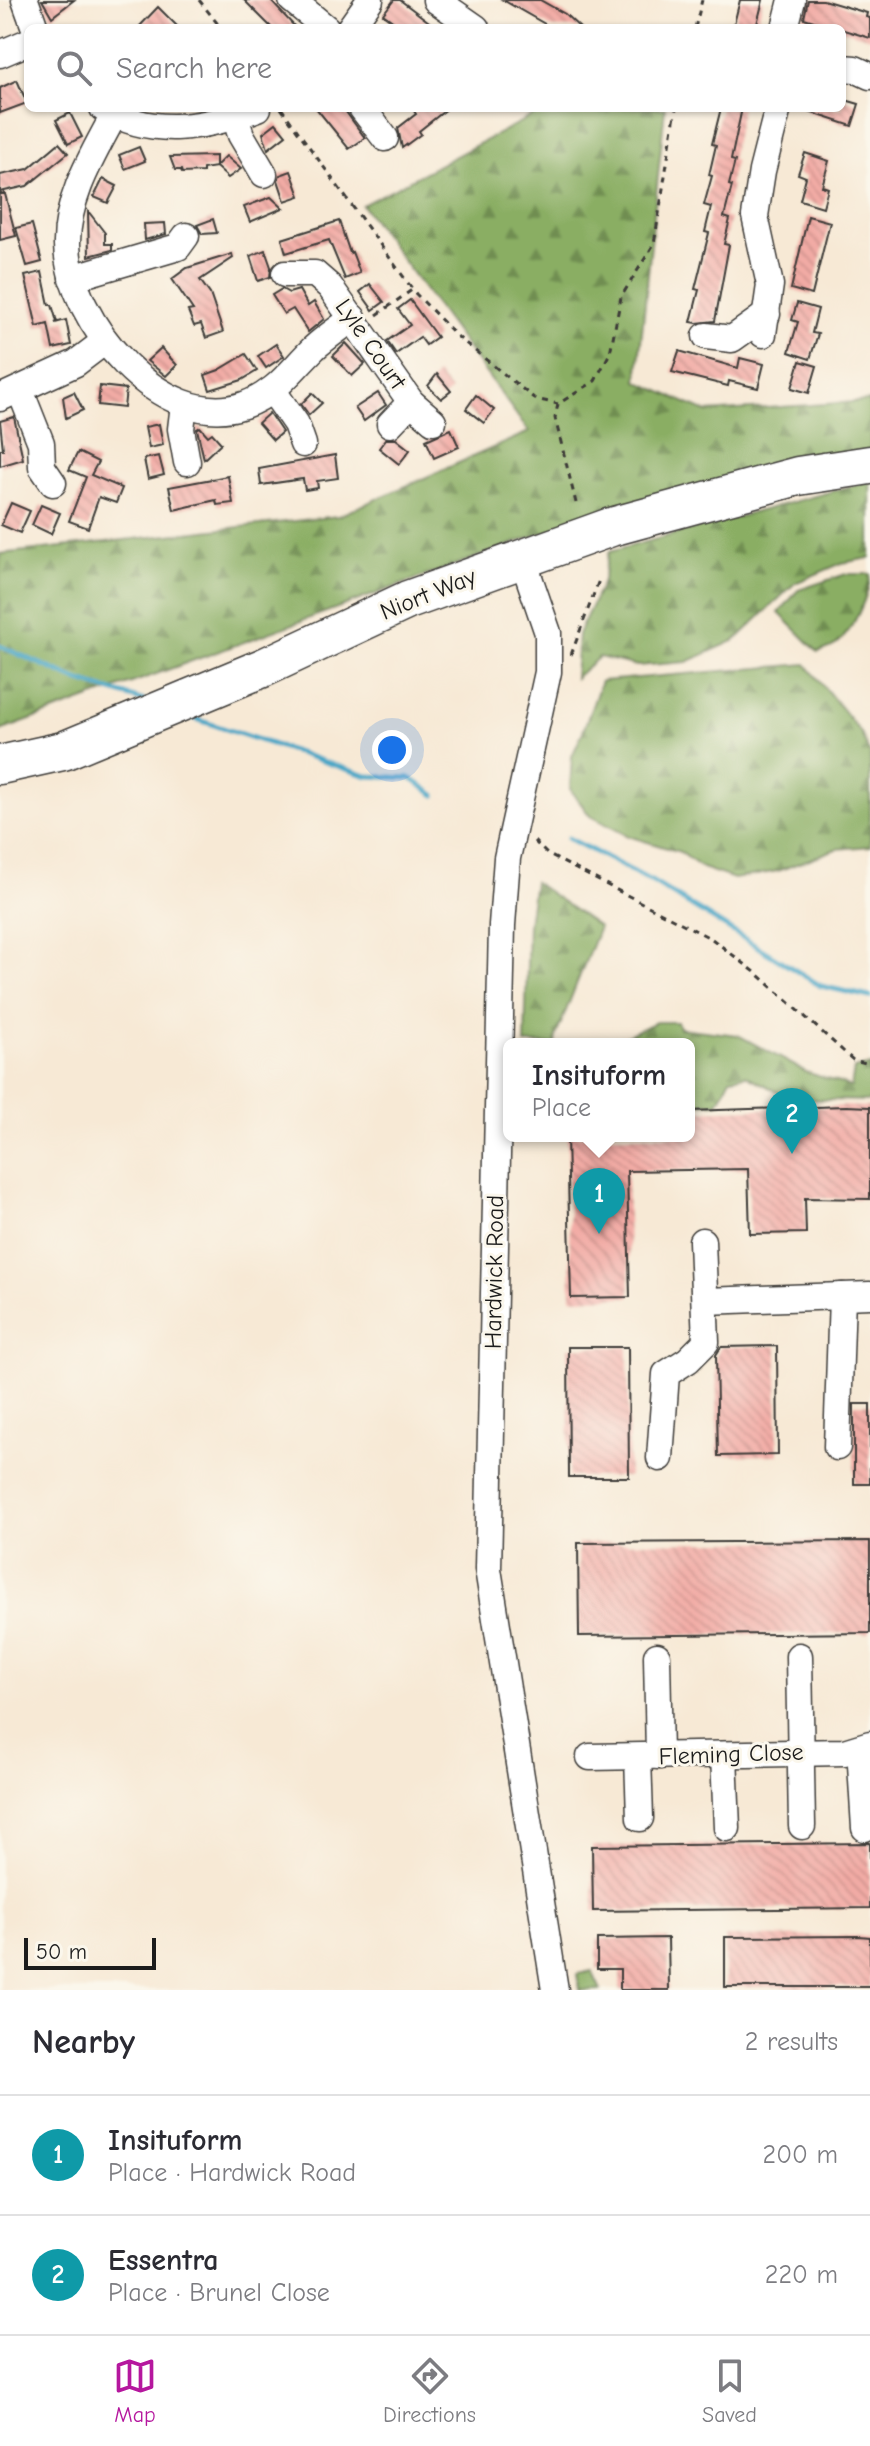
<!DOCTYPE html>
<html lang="en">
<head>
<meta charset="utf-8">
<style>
	:root { --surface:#fff; --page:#f2f2f3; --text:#2b2b33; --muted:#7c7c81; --line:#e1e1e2; --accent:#b5179e }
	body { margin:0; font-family:"Comic Neue",sans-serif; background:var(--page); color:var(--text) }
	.scale { position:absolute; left:24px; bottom:20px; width:132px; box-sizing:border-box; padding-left:8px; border:4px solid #1c1c1c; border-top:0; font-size:22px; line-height:28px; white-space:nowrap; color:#1c1c1c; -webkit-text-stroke:6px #fbf7ec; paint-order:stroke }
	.you { position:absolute; left:392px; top:750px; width:28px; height:28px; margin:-20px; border:6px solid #fff; border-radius:50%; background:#1a73e8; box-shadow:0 0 0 12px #1a73e833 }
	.badge { display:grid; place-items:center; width:52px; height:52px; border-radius:50%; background:var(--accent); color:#fff; font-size:26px; font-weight:700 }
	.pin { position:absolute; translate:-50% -66px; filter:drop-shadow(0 2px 4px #0008) }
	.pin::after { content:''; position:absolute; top:42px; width:28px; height:24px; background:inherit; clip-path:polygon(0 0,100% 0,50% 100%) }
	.popup { position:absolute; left:503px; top:1038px; width:192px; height:104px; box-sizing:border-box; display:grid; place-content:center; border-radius:12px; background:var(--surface); filter:drop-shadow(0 2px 6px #0005); font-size:26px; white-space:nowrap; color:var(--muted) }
	.popup b { font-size:30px; color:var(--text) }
	.popup::after { content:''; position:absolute; left:50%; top:100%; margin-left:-16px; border:16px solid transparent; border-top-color:var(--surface) }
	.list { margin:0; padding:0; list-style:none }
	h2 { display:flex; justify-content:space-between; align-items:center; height:104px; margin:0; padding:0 32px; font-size:34px }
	h2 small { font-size:26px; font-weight:400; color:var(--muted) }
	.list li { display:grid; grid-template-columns:52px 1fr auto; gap:24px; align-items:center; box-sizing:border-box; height:120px; padding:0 32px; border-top:2px solid var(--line) }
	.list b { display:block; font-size:30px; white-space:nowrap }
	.list p { margin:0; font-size:26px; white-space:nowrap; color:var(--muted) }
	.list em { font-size:26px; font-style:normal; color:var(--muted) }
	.icon { flex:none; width:44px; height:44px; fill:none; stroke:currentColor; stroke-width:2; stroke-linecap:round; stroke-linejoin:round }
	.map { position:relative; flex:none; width:870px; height:1990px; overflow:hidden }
	.search { position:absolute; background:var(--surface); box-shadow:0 2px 6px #0004; left:24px; right:24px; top:24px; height:88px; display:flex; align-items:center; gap:20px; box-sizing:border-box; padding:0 28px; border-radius:12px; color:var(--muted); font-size:30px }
	.sheet { height:344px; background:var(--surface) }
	nav { display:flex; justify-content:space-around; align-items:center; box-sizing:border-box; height:112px; border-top:2px solid var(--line); background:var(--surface); font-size:22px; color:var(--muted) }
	nav a { display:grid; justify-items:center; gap:4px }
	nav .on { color:var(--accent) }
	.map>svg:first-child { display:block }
	.forest { fill:url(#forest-firs); stroke:#536540; stroke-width:2 }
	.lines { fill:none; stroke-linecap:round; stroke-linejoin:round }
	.stream { stroke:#47a6c6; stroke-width:5 }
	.building { fill:url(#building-back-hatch) }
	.minor-casing { stroke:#3d3b38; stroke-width:29 }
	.highway-casing { stroke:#3d3b38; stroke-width:41 }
	.path { stroke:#3d3b38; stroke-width:3; stroke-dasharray:6 6; stroke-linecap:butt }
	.minor { stroke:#fff; stroke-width:26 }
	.highway { stroke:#fff; stroke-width:38 }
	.labels { text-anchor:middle; stroke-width:6; stroke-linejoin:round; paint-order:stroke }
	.street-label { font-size:24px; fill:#1c1c1c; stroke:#fbf7ec }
</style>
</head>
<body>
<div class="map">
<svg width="870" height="1990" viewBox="0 0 870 1990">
	<defs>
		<pattern id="forest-firs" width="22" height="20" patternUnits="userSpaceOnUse" patternTransform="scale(2)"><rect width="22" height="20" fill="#8aae63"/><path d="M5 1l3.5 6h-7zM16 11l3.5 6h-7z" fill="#708d51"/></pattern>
		<pattern id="building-back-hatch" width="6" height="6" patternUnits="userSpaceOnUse" patternTransform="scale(2)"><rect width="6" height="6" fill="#f2aba5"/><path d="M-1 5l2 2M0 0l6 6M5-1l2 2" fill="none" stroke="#cf938d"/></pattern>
	</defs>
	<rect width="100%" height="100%" fill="#fbf7ec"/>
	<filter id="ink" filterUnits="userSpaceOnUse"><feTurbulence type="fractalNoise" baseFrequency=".0125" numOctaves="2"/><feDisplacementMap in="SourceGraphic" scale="16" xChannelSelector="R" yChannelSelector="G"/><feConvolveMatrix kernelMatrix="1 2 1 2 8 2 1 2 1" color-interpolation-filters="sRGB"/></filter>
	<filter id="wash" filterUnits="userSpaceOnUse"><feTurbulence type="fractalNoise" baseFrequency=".006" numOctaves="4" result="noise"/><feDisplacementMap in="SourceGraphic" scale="32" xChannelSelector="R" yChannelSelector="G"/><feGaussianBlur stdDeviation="1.8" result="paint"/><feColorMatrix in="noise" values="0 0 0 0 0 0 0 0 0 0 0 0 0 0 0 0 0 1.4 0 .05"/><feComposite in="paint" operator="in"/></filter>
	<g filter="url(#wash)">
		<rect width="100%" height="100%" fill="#f7e9d5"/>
		<g class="forest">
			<polygon points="547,108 665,108 637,381 706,412 870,401 870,453 551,530 0,731 0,554 338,516 529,432 362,205"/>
			<polygon points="870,481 870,558 842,563 795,583 736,640 687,662 637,666 599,657 575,678 578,634 602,584 609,552"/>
			<path d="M846 574H870C870 593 853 631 837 644 832 648 824 650 818 652L779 613 798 590Z"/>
			<polygon points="806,664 861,733 870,755 870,846 836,849 778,871 734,879 702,868 680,852 628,836 590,816 570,789 572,756 582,734 601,681"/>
			<polygon points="534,882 599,927 556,1036 555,1044 525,1044 528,924"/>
			<polygon points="656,1022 677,1022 679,1028 738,1035 806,1072 851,1087 854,1069 870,1065 870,1101 791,1099 746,1075 731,1078 718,1103 689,1104 689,1044 608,1044"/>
			<polygon points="592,1971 601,1990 580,1990 578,1974"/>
		</g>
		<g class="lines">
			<g class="stream">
				<polyline points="0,646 77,680 144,701"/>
				<polyline points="187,716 367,776 410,778 435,795"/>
				<polyline points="568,838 651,881 821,986 870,997"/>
			</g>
		</g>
		<g id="blocks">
			<g class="building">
				<polygon points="42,0 74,0 52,17"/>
				<polygon points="244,0 270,0 296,28 272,28"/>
				<polygon points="394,0 400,0 437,28 402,28 383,14"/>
				<polygon points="503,0 540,0 565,14 580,28 552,28"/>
				<polygon points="740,0 763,0 756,28 734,24"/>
				<polygon points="808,0 823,0 867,13 866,17 870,18 870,38 804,18"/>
				<polygon points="158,7 179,28 138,28"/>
				<polygon points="17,80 27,103 0,113 0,88"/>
				<polygon points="842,99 859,104 852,126 806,111 806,108 842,108"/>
				<polygon points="316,108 343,108 365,138 349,149"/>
				<polygon points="412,108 448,108 419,131 421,134 402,148 398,128 416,114"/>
				<polygon points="721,108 742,108 731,160 735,161 729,185 732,186 724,217 730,219 724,244 729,245 715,321 697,323 691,322 699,290 695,289 709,233 705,232 711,207 704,205 712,176 709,175 716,145 712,144"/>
				<polygon points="70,113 82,137 68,144 56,120"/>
				<polygon points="276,123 286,135 268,149 263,133"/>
				<polygon points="59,143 68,153 27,186 0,192 0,175 28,169"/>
				<polygon points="139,147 145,161 125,169 119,155"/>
				<polygon points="805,153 829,161 822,186 828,188 823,207 800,200 806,177 798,174"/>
				<polygon points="216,156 216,166 226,156 241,169 228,178 216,167 203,169 203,172 182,173 181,170 175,170 170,157"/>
				<polygon points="291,171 300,196 285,201 278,180 280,175"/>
				<polygon points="103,179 117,186 108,203 94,197"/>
				<polygon points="0,194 5,194 16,236 0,240"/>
				<polygon points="271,197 283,208 250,222 244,207"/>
				<polygon points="88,211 105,233 105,244 112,244 112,250 89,256"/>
				<polygon points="808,216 830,222 812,295 791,289"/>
				<polygon points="213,219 217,233 202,234 197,225"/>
				<polygon points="339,221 350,253 352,252 360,273 345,279 329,240 286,253 282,239"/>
				<polygon points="165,223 166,234 145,240 144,224"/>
				<polygon points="32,224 42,262 27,266 16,228"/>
				<polygon points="265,250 271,267 270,277 258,281 250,256"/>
				<polygon points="232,254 233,258 200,280 210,294 223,332 206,338 201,324 194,326 188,311 193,310 172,279 187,268"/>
				<polygon points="42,272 49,305 52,305 57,322 55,323 66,320 71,345 53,349 48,324 37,327 25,276"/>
				<polygon points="370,284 384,302 373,310 360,292"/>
				<polygon points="282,289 289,293 299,290 308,306 314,302 324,319 308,332 293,309 284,314 272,295"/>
				<polygon points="410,300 437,337 426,345 420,337 396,354 387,341 410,325 398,309"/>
				<polygon points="797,303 818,309 812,333 818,334 810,359 789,352 798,322 792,320"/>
				<polygon points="346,343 365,364 352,376 333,356"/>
				<polygon points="276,344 284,356 266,368 258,356"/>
				<polygon points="161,348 177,365 166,376 147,361"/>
				<polygon points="679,351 738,368 740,358 764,364 758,388 729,381 728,386 672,372"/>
				<polygon points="246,354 257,371 242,380 210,390 205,375 219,370"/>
				<polygon points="800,361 817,366 809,393 792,388"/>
				<polygon points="437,374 451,391 441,399 428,386"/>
				<polygon points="100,386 126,389 124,408 98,405"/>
				<polygon points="74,392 83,410 66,418 63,397"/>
				<polygon points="312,393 322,403 309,415 301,404"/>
				<polygon points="378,393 386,405 364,421 355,408"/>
				<polygon points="476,395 494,410 484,423 466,409"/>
				<polygon points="269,413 282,432 273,440 258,423"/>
				<polygon points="14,417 23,459 0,466 0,449 3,449 0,421"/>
				<polygon points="159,424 163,445 149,448 145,427"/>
				<polygon points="200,427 208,436 212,433 221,443 204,459 197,429"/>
				<polygon points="451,429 459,447 434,458 426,440"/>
				<polygon points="386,439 396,439 410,450 399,464 379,448"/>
				<polygon points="78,452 98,462 91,475 122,488 116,503 99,497 88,528 69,521 86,477 69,470"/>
				<polygon points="335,455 338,478 317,481 318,488 305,490 303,479 261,485 259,469"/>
				<polygon points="159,456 164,475 148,479 144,459"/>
				<polygon points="228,476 233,503 217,505 216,500 174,510 169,487"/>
				<polygon points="11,503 30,511 20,533 1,525"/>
				<polygon points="41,505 60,513 51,534 32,525"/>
				<polygon points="846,1106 870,1107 870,1199 805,1198 806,1233 750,1234 748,1169 627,1171 630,1297 571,1298 567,1136 689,1136 689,1111"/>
				<polygon points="777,1346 778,1455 718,1456 716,1355 721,1347"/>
				<polygon points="568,1347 628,1347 629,1477 569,1477"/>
				<rect x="854" y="1404" width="16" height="80"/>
				<polygon points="870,1541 870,1633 579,1636 578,1543"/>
				<polygon points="870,1843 870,1908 593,1911 592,1846"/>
				<polygon points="859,1936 870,1937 870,1987 725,1987 725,1937"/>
				<polygon points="668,1938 669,1990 620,1990 620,1969 597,1969 597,1939"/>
			</g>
		</g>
	</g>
	<g filter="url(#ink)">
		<use href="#blocks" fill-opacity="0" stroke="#3d3b38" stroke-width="2"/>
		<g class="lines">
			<g class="minor-casing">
				<g id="minor">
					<polyline points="25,0 35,28"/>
					<polyline points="292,0 326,28"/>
					<polyline points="436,0 476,28"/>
					<polyline points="350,28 370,0"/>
					<polyline points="785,28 792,0"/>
					<polyline points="0,54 28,42"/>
					<polyline points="842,68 855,69 870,76"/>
					<path d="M103 108C152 138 207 128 258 108"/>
					<polyline points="362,108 385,138"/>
					<path d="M114 115C93 155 66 198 67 245 69 321 162 433 244 405 277 393 290 371 314 348 326 337 340 328 353 318"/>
					<polyline points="235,117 241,135 264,174"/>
					<polyline points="285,274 315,274 330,287 411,402 433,421"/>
					<polyline points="72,278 178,247 186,236"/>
					<polyline points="763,334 770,285 755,216 762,171 778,108"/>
					<polyline points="706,336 732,339 767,314"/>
					<polyline points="20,390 41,443 42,467 53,483"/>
					<polyline points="273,391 296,424 303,444"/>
					<polyline points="0,398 76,363 105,341"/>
					<polyline points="184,404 181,429 187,462"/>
					<polyline points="390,424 411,402"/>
					<polyline points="522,557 548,633 548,672 507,858 502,925 488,1569 555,1990"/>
					<polyline points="706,1301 870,1295"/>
					<polyline points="837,1447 842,1296"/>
					<polyline points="660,1458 666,1374 688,1360 706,1342 702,1241"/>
					<polyline points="657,1656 659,1756"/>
					<polyline points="799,1656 802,1826"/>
					<polyline points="860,1748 865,1828"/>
					<polyline points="724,1755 727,1828"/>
					<polyline points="590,1757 844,1752 870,1744"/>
					<polyline points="638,1757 640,1818"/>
				</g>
			</g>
			<g class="highway-casing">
				<polyline id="highway" points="0,765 63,751 265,667 408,600 611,527 798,476 870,465"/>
			</g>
			<g class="path">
				<polyline points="199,0 221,28"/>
				<polyline points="695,28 702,0"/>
				<polyline points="281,108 416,294 458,337 535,399 558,404"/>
				<polyline points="377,315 413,289"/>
				<polyline points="576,503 555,418 558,404 595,381 610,353 621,297 654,244 676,108"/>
				<polyline points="571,655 599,580"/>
				<polyline points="534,841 547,854 712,939 759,975 853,1060 870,1064"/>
			</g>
			<use href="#minor" class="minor"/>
			<use href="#highway" class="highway"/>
		</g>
	</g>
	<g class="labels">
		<g class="street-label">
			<text transform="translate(371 344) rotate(55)" y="8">Lyle Court</text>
			<text transform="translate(428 594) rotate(-22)" y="8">Niort Way</text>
			<text transform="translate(494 1272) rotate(-89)" y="8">Hardwick Road</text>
			<text transform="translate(731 1754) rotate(-2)" y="8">Fleming Close</text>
		</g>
	</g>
</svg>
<div class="scale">50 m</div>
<div class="you"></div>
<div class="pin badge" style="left:599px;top:1234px;background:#0f9aa8">1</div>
<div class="popup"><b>Insituform</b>Place</div>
<div class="pin badge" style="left:792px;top:1154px;background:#0f9aa8">2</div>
<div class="search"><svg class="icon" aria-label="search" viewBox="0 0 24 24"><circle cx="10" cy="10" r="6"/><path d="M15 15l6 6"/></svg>Search here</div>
</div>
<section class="sheet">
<h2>Nearby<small>2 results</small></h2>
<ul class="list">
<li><span class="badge" style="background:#0f9aa8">1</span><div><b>Insituform</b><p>Place · Hardwick Road</p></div><em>200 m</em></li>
<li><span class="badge" style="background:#0f9aa8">2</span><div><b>Essentra</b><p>Place · Brunel Close</p></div><em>220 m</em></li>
</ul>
</section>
<nav>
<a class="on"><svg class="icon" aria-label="map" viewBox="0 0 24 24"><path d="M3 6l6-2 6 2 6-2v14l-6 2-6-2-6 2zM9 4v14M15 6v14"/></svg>Map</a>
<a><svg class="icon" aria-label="directions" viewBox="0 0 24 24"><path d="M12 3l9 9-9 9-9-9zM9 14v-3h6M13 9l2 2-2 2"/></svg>Directions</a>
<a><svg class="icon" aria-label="saved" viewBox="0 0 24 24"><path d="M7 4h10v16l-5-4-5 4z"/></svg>Saved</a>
</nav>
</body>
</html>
